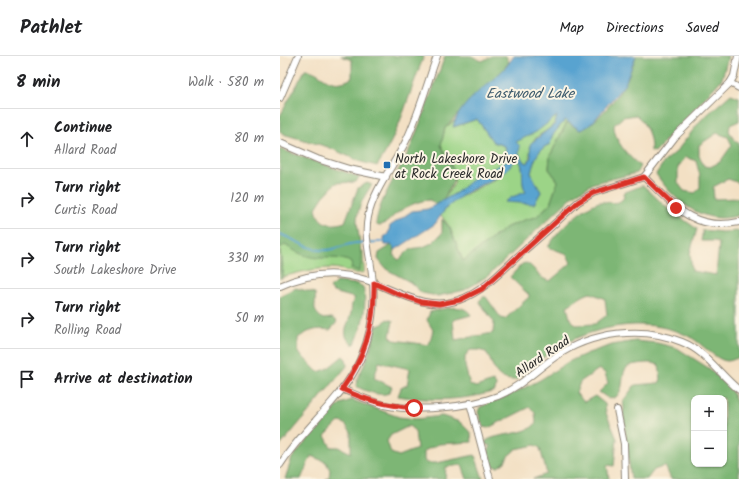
<!DOCTYPE html>
<html lang="en">
<head>
<meta charset="utf-8">
<style>
	:root { --surface:#fff; --page:#f6f6f6; --text:#202124; --muted:#757577; --line:#e0e0e0 }
	body { margin:0; font-family:Kalam,sans-serif; background:var(--page); color:var(--text) }
	.controls { position:absolute; right:12px; bottom:12px; display:grid; overflow:hidden; border-radius:8px; box-shadow:0 1px 3px #0004 }
	.controls button { width:36px; height:36px; display:grid; place-items:center; padding:0; border:0; border-bottom:1px solid var(--line); background:var(--surface); color:var(--text); font:20px sans-serif }
	.stop { position:absolute; width:12px; height:12px; margin:-9px; border:3px solid #d93025; border-radius:50%; background:#fff }
	.stop.end { background:#d93025; border-color:#fff; box-shadow:0 1px 4px #0008 }
	.list { margin:0; padding:0; list-style:none }
	h2 { display:flex; justify-content:space-between; align-items:center; height:52px; margin:0; padding:0 16px; font-size:17px }
	h2 small { font-size:13px; font-weight:400; color:var(--muted) }
	.list li { display:grid; grid-template-columns:26px 1fr auto; gap:12px; align-items:center; box-sizing:border-box; height:60px; padding:0 16px; border-top:1px solid var(--line) }
	.list b { display:block; font-size:15px; white-space:nowrap }
	.list p { margin:0; font-size:13px; white-space:nowrap; color:var(--muted) }
	.list em { font-size:13px; font-style:normal; color:var(--muted) }
	.icon { flex:none; width:22px; height:22px; fill:none; stroke:currentColor; stroke-width:2; stroke-linecap:round; stroke-linejoin:round }
	.map { position:relative; flex:none; width:459px; height:423px; overflow:hidden }
	header { display:flex; align-items:center; gap:24px; box-sizing:border-box; height:56px; padding:0 20px; background:var(--surface); border-bottom:1px solid var(--line) }
	header strong { font-size:19px }
	nav { display:flex; gap:22px; margin-inline-start:auto; font-size:14px }
	main { display:flex }
	aside { flex:1; background:var(--surface) }
	.map>svg:first-child { display:block }
	.green { fill:#9cd487; stroke:#648059 }
	.forest { fill:#7db674; stroke:#547050; fill-rule:evenodd }
	.water { fill:#58a3d0; stroke:#42677e; fill-rule:evenodd }
	.lines { fill:none; stroke-linecap:round; stroke-linejoin:round }
	.stream { stroke:#58a3d0; stroke-width:2 }
	.minor-casing { stroke:#8f8678; stroke-width:8 }
	.minor { stroke:#fff; stroke-width:6 }
	.route { stroke:#d93025; stroke-width:5 }
	.poi-dot { fill:#1f6fb2; stroke:#fcf5e5; stroke-width:1.5 }
	.labels { text-anchor:middle; stroke-width:4; stroke-linejoin:round; paint-order:stroke }
	.poi-label { font-size:13px; fill:#2b2b2b; stroke:#fcf5e5; text-anchor:start }
	.street-label { font-size:13px; fill:#2b2b2b; stroke:#fcf5e5 }
	.water-label { font-size:14px; font-style:italic; fill:#3d5b6d; stroke:#fcf5e5 }
</style>
</head>
<body>
<header>
<strong>Pathlet</strong>
<nav><a>Map</a><a>Directions</a><a>Saved</a></nav>
</header>
<main>
<aside>
<h2>8 min<small>Walk · 580 m</small></h2>
<ul class="list">
<li><svg class="icon" aria-label="ahead" viewBox="0 0 24 24"><path d="M12 20V5M6 11l6-6 6 6"/></svg><div><b>Continue</b><p>Allard Road</p></div><em>80 m</em></li>
<li><svg class="icon" aria-label="right" viewBox="0 0 24 24"><path d="M7 20v-9h11M14 6l5 5-5 5"/></svg><div><b>Turn right</b><p>Curtis Road</p></div><em>120 m</em></li>
<li><svg class="icon" aria-label="right" viewBox="0 0 24 24"><path d="M7 20v-9h11M14 6l5 5-5 5"/></svg><div><b>Turn right</b><p>South Lakeshore Drive</p></div><em>330 m</em></li>
<li><svg class="icon" aria-label="right" viewBox="0 0 24 24"><path d="M7 20v-9h11M14 6l5 5-5 5"/></svg><div><b>Turn right</b><p>Rolling Road</p></div><em>50 m</em></li>
<li><svg class="icon" aria-label="arrive" viewBox="0 0 24 24"><path d="M6 21V4h12l-3 4 3 4H6"/></svg><div><b>Arrive at destination</b></div></li>
</ul>
</aside>
<div class="map">
<svg width="459" height="423" viewBox="0 0 459 423">
	<rect width="100%" height="100%" fill="#fcf5e5"/>
	<filter id="ink" filterUnits="userSpaceOnUse"><feTurbulence type="fractalNoise" baseFrequency=".025" numOctaves="2"/><feDisplacementMap in="SourceGraphic" scale="8" xChannelSelector="R" yChannelSelector="G"/><feConvolveMatrix kernelMatrix="1 2 1 2 8 2 1 2 1" color-interpolation-filters="sRGB"/></filter>
	<filter id="wash" filterUnits="userSpaceOnUse"><feTurbulence type="fractalNoise" baseFrequency=".012" numOctaves="4" result="noise"/><feDisplacementMap in="SourceGraphic" scale="16" xChannelSelector="R" yChannelSelector="G"/><feGaussianBlur stdDeviation="0.9" result="paint"/><feColorMatrix in="noise" values="0 0 0 0 0 0 0 0 0 0 0 0 0 0 0 0 0 1.4 0 .05"/><feComposite in="paint" operator="in"/></filter>
	<g filter="url(#wash)">
		<rect width="100%" height="100%" fill="#f3e0c4"/>
		<g class="green">
			<path d="M277 60 278 61C272 75 260 76 253 85 249 92 251 100 248 107L244 106 238 98 235 86Z"/>
			<polygon points="197,63 213,86 225,90 228,105 163,145 174,128 175,117 161,89 165,72 175,64 174,71"/>
			<path d="M285 64 287 66 270 100 269 113 278 125 270 148 256 161 244 164 227 171 183 205 170 172 161 159C176 137 203 133 223 118 228 113 231 105 239 103 246 115 239 124 246 137L232 141 254 148 261 136 251 117C254 105 257 93 270 88L272 80Z"/>
			<path d="M0 169 81 204 80 195 83 196 84 216C76 220 62 212 53 212 36 212 19 216 3 221L2 218 0 219Z"/>
		</g>
		<g class="forest">
			<path d="M61 0H144C129 36 120 77 97 110L81 106 48 91 3 78 0 75V60L25 14C42 13 47 36 72 22V4Z"/>
			<path d="M165 0H191L202 5 212 0H226L229 6 223 14 196 39 165 72 161 89C169 108 181 116 168 135 165 142 162 145 156 149L150 144C140 144 124 151 116 158 108 164 109 167 98 170L96 168C98 144 121 113 131 90 143 60 154 30 165 0Z"/>
			<path d="M356 0H448L442 23 375 96 371 95C371 80 367 69 356 59L343 61 334 69C334 85 348 100 360 110L357 117 314 127 294 139 209 219 185 234 158 240 142 237 130 226 106 213 98 203 99 197 112 189 115 194 114 200 119 204 130 193 143 191 152 187 162 177V163L170 172 183 205 227 171 244 164 256 161 270 148 278 125 269 113 270 100 287 66 300 74C315 69 337 42 344 29 349 20 352 10 356 0Z"/>
			<path d="M451 38 459 41V65L450 69 449 75 456 86H459V127L448 123 433 131 434 143 459 142V159C425 171 394 145 376 118L384 106 396 96 421 64ZM437 77 448 81 452 89 440 106 430 111 424 110 419 100V89ZM406 101 416 105 420 120V132L415 137 404 135 398 127V111Z"/>
			<path d="M0 93 79 121 76 126 56 127 43 141 36 152C38 168 50 171 65 166L78 132 87 127 92 129C85 138 78 151 77 163 77 174 85 207 79 215L71 213 72 207C59 199 45 204 31 201 21 199 13 194 5 189L0 192 3 221 0 223Z"/>
			<path d="M361 130H364L386 151 417 173 410 197 412 215 436 219 439 188 435 185H421L423 174 442 176 459 175V301C455 303 451 305 447 305 437 305 421 287 412 282 372 260 321 268 282 289 266 298 250 312 236 324 214 325 215 311 206 296L198 294H190L185 300V310L190 329 196 331 213 325 216 329 215 335C184 345 150 345 118 340L121 332 127 329 130 313 99 306 94 322 112 331 109 337C101 341 84 335 76 330L77 324 87 303 97 270 103 268 107 263 113 265 110 280 114 284 149 289 153 274 147 264 150 256C163 253 183 246 191 259L173 264 175 284 213 277 214 266 199 245 203 241H206L221 262 225 263 249 241V239L230 221 242 208 246 207C257 212 256 222 270 225L291 207 287 198 268 191C279 174 297 156 316 147 326 143 338 152 344 141L343 137ZM311 237 325 243 327 259 315 268 296 269 290 263 287 250C295 246 303 238 311 237Z"/>
			<path d="M56 226 78 228 83 231C88 248 82 272 75 288H72C60 278 68 270 71 257 72 250 71 247 75 242L53 236 50 232Z"/>
			<path d="M16 232 35 237C37 251 30 253 43 263L52 262 57 266 50 274C36 272 29 274 18 282V296L38 316 47 313 63 300 66 303 67 310 0 390V240Z"/>
			<path d="M355 285 377 287 397 292 430 313 451 333 459 353V423H391L385 410 374 414 367 423H351L343 359 344 352 343 345 355 329 379 327 381 323 379 309C371 306 366 307 357 308 335 310 349 329 336 341L329 343 319 336 328 327 325 317 319 313 300 326 296 337 304 346 315 340 325 348 326 357 337 383 334 410 327 409 329 423H253L267 418 260 392 255 389 236 393 228 400 225 406 218 411 213 410 208 396 211 390 205 388 206 385C216 377 252 379 256 366L255 357 250 351 208 372 203 371 198 356 200 351 236 336 260 324 288 306 308 297 332 289ZM414 342H444V408H414Z"/>
			<path d="M72 344 119 361 136 363 162 360 180 366 191 377 192 386 159 388 144 395V404L146 407H156L195 399 203 423H187L182 409 166 411 165 423H46L49 421 50 414 46 406 31 400 21 423H5L12 402 35 375 60 348ZM59 366 64 367 71 376V397L59 391H51L45 380ZM129 370 135 375 137 393 119 400 111 397 107 385 111 379Z"/>
		</g>
		<path class="water" d="M234 0H356L345 28 313 66 307 71 300 74 285 64 272 80 270 88C257 93 254 105 251 117L261 136 254 148 225 146 232 141 246 136C239 124 246 115 239 103L235 104 223 118 187 136 166 152 155 168 115 194 112 189H105L104 181 108 178 110 170 132 155 148 153 176 137 194 122 228 105 225 90 213 86 197 63 173 71C179 47 206 31 222 15 227 11 230 5 234 0ZM277 60 275 68 250 88 251 101 248 107 244 106 239 98 240 90 236 86 256 76Z"/>
		<g class="lines">
			<path class="stream" d="M0 178C14 183 25 192 40 194 53 196 64 188 76 187 87 186 96 187 107 185"/>
		</g>
	</g>
	<g filter="url(#ink)">
		<g class="lines">
			<g class="minor-casing">
				<g id="minor">
					<polyline points="450,27 459,32"/>
					<polyline points="0,42 18,0"/>
					<polyline points="0,87 37,103 69,113 106,121"/>
					<path d="M364 121C393 149 414 176 459 166"/>
					<path d="M0 230C28 217 56 214 86 224 116 234 145 256 179 244 202 236 219 218 237 201 258 183 278 165 298 146L313 137 364 121 395 81 450 27 454 20 458 0"/>
					<path d="M62 333C76 339 89 345 104 349 136 356 187 352 218 340 240 331 256 314 275 301 311 276 362 269 402 286 427 296 439 318 459 334"/>
					<polyline points="190,347 210,423"/>
					<polyline points="337,354 344,388 345,423"/>
					<path d="M0 409C23 372 62 344 80 304 92 277 96 246 92 218 90 199 84 180 88 161 93 135 114 109 126 85 139 58 147 28 157 0"/>
				</g>
			</g>
			<use href="#minor" class="minor"/>
		</g>
	</g>
	<g class="lines" filter="url(#ink)">
		<path class="route" d="M134 352C106 349 87 345 62 333 85 302 95 266 94 227L118 238 141 246 159 248 180 244 202 233 298 146 313 137 364 121 396 152"/>
	</g>
	<rect class="poi-dot" x="103" y="105" width="8" height="8" rx="2"/>
	<g class="labels">
		<g class="poi-label">
			<text x="115" y="107">North Lakeshore Drive<tspan x="115" dy="15">at Rock Creek Road</tspan></text>
		</g>
		<g class="street-label">
			<text transform="translate(262 300) rotate(-34)" y="5">Allard Road</text>
		</g>
		<g class="water-label">
			<text x="250" y="42">Eastwood Lake</text>
		</g>
	</g>
</svg>
<div class="controls">
<button>+</button>
<button>−</button>
</div>
<div class="stop" style="left:134px;top:352px"></div>
<div class="stop end" style="left:396px;top:152px"></div>
</div>
</main>
</body>
</html>
